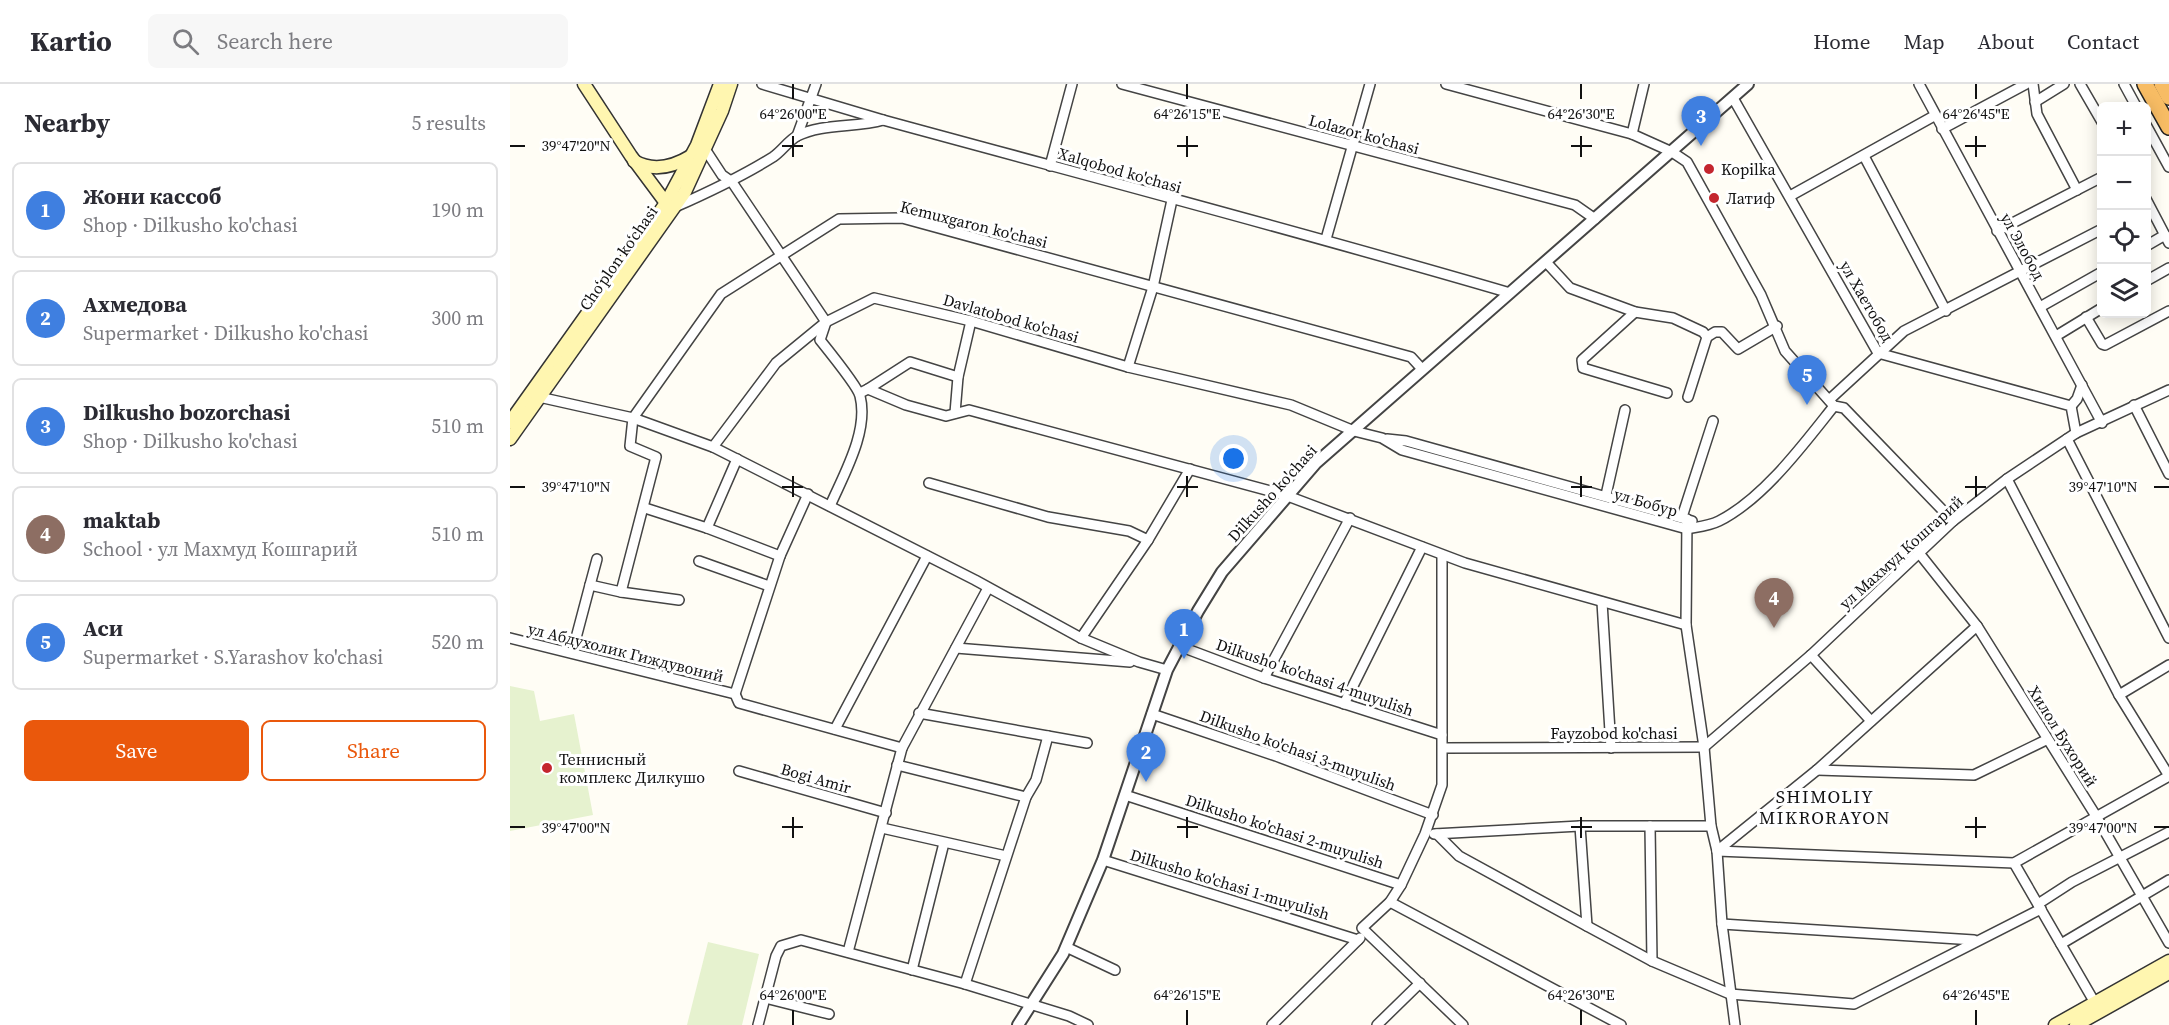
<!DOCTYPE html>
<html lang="en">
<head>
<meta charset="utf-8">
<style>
	:root { --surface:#fff; --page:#f7f7f7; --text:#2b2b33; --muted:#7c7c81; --line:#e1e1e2; --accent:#ea580c }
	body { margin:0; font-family:"Source Serif 4",serif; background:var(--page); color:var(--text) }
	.controls { position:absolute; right:18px; top:18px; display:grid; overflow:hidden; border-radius:9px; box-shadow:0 3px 15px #0003 }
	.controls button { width:54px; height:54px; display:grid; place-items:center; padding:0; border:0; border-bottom:2px solid var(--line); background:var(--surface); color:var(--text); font:30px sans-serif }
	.you { position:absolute; left:724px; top:375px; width:21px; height:21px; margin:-15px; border:4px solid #fff; border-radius:50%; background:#1a73e8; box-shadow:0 0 0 9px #1a73e833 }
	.badge { display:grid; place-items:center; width:39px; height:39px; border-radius:50%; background:var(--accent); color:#fff; font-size:20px; font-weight:700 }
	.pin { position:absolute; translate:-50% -50px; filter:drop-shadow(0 2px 3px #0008) }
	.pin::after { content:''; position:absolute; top:32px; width:21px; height:18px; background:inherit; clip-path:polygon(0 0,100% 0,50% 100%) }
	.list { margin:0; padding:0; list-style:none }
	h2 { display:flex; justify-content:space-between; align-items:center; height:78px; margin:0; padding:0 24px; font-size:26px }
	h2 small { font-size:20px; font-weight:400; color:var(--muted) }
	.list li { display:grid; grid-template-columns:39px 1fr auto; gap:18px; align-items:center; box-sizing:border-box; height:96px; margin:0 12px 12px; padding:0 12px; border:2px solid var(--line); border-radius:9px }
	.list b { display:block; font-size:22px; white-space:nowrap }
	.list p { margin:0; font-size:20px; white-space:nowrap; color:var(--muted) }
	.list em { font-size:20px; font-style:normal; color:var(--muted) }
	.actions { display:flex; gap:12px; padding:18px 24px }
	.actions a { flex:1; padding:14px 0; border:2px solid var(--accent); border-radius:9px; text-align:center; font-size:21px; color:var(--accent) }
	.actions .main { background:var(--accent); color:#fff }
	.icon { flex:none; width:33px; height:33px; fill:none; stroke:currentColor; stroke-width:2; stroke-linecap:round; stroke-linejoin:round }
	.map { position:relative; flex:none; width:1659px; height:941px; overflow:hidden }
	header { display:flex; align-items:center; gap:36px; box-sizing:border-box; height:84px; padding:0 30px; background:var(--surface); border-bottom:2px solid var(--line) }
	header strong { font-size:28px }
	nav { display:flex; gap:33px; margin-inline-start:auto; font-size:21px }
	.search { width:420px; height:54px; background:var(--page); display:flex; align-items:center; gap:15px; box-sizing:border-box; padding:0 21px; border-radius:9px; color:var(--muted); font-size:22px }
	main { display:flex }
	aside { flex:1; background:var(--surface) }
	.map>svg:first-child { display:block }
	.pitch { fill:#e6f2cf }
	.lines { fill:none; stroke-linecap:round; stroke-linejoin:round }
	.minor-casing { stroke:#444; stroke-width:12 }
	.tertiary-casing { stroke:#444; stroke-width:14 }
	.secondary-casing { stroke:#333; stroke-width:15 }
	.trunk-casing { stroke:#222; stroke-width:18 }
	.minor { stroke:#fff; stroke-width:9 }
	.tertiary { stroke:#fff; stroke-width:10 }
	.secondary { stroke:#fff6b0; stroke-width:12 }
	.trunk { stroke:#f7bc64; stroke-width:15 }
	.ticks { fill:none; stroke:#111; stroke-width:2 }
	.poi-dot { fill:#c4262e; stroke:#fff; stroke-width:2 }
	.labels { text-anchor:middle; stroke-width:6; stroke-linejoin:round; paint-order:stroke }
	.street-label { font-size:16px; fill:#111; stroke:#fff }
	.poi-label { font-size:16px; fill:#111; stroke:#fff; text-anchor:start }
	.neighbourhood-label { font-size:18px; letter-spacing:1.5px; fill:#111; stroke:#fff }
	.ticks-label { font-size:15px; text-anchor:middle; fill:#111; stroke:#fff; stroke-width:6; stroke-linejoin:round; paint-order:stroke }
</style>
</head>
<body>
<header>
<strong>Kartio</strong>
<div class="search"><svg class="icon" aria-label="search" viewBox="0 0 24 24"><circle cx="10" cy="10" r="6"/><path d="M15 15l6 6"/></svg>Search here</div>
<nav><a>Home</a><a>Map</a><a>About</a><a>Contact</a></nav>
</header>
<main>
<aside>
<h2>Nearby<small>5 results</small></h2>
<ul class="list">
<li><span class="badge" style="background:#3f7fe0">1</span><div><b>Жони кассоб</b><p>Shop · Dilkusho ko'chasi</p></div><em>190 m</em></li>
<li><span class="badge" style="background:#3f7fe0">2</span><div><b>Ахмедова</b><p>Supermarket · Dilkusho ko'chasi</p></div><em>300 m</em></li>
<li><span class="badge" style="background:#3f7fe0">3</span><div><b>Dilkusho bozorchasi</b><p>Shop · Dilkusho ko'chasi</p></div><em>510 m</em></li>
<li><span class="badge" style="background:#8d6e63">4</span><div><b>maktab</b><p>School · ул Махмуд Кошгарий</p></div><em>510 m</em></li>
<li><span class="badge" style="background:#3f7fe0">5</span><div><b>Аси</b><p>Supermarket · S.Yarashov ko'chasi</p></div><em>520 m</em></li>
</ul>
<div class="actions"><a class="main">Save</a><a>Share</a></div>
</aside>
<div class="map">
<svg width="1659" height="941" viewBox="0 0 1659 941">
	<rect width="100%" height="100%" fill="#fffdf5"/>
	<g class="pitch">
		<polygon points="0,602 24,607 30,637 64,630 83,731 0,747"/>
		<polygon points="198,858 249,870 232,941 177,941"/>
	</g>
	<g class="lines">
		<g class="minor-casing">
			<g id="minor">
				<polyline points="252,0 373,36"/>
				<polyline points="612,0 1065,121 1085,135"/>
				<polyline points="936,0 1122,50 1162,68 1177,78 1251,211 1275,267 1324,322 1334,324 1443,437"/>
				<polyline points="1409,0 1592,339"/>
				<polyline points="1523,0 1527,30 1567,106"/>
				<polyline points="1570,0 1592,38"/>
				<polyline points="1614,0 1626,22"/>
				<polyline points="1223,14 1368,269 1561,322 1566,349"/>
				<polyline points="1525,18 1554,0"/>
				<polyline points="1636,41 1659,83"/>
				<polyline points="1432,45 1516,0"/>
				<polyline points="1122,50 1134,0"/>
				<polyline points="287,52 306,0"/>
				<path d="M195 65 212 91 222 98 316 238 310 256C318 266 348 303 350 312 359 347 334 390 320 422"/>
				<polyline points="1354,72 1436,227"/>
				<polyline points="540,82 562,0"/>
				<polyline points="1280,112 1424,32"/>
				<polyline points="1636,115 1659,159"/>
				<path d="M165 123C199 108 231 93 263 73 272 67 278 57 287 52 312 39 346 44 373 36 582 93 792 148 1000 209"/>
				<polyline points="1487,147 1592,93"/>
				<polyline points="816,155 860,0"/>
				<polyline points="1636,162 1655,151"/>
				<polyline points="1036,178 1060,204 1125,228 1163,234 1193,248 1197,253 1178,313"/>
				<polyline points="1636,197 1659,184"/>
				<polyline points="1530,223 1592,188"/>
				<polyline points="1125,228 1072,276 1073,284 1157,309"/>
				<polyline points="1576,233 1592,260 1595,261 1659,227"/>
				<polyline points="1546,252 1592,224"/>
				<polyline points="1197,253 1205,248 1212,248 1228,265 1267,242"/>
				<polyline points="618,283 643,203 662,116"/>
				<polyline points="358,305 400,278 448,293"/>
				<polyline points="350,309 358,305 396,321 436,332 459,326 775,411 955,479 1176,541"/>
				<polyline points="29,313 123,334 203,363 465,496 571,554 629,578 657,586"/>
				<polyline points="1319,316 1394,247 1592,145"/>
				<polyline points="1624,321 1659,390"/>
				<polyline points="1561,322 1567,315 1572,301"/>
				<polyline points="445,329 448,293 461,237"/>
				<polyline points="877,355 896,357 1182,437"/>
				<polyline points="1557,355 1659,554"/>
				<path d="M203 363 266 279 316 238 364 214 461 237 618 283 781 321 844 347 872 354 892 366 1177 445C1187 443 1199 442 1209 437 1253 415 1293 361 1324 322"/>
				<polyline points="1497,395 1609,611 1659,692"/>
				<polyline points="419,399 538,433 619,447 638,456"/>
				<polyline points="1096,411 1115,326"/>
				<polyline points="135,424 197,444 270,472"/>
				<polyline points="1172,433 1203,337"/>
				<polyline points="1177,435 1176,541 1194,663 1201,742 1207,767 1212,840 1225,941"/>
				<polyline points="197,444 227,375"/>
				<polyline points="1409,469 1467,542 1586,732 1659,859"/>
				<polyline points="932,471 932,701 915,750 891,801 880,818 852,844 953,941"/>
				<polyline points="189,477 259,502"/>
				<polyline points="80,501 87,475"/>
				<polyline points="111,508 169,516"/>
				<polyline points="1092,518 1101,664"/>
				<polyline points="0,554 225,610 229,619 392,664 478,504"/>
				<polyline points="571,554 638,456 680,385"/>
				<polyline points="669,562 754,594 932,651"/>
				<polyline points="446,564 620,578"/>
				<polyline points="62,569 80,501 111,508 146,373 120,362 123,334 211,210 329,135 392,134 901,273 912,285"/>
				<polyline points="1301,571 1361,637"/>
				<polyline points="754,594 840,434"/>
				<polyline points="225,610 270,472 298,410"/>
				<polyline points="1609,611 1659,581"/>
				<polyline points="834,620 912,463"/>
				<polyline points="409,629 577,659"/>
				<polyline points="642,630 766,672 923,731"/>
				<polyline points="325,645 417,472"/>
				<polyline points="1194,663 1301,571 1443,437 1497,395 1566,349 1659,306"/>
				<polyline points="933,664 1194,663"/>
				<polyline points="387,681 516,713"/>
				<polyline points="1307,686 1464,691 1536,656"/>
				<polyline points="229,687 376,729"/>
				<polyline points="615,711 891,801"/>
				<polyline points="1070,742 1077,842"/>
				<polyline points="1140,742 1142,877"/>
				<polyline points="372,744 496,772"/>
				<polyline points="924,750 1070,742 1201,742"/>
				<polyline points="927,750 949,772 1077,842 1142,877 1220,910 1344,920 1531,825"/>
				<polyline points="1207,767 1504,779 1659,692"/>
				<polyline points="1207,767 1307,686 1467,542"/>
				<polyline points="593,776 848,856"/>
				<polyline points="1504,779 1585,919"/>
				<polyline points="880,818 1111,941"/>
				<polyline points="1528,820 1562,798 1659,748"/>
				<polyline points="1212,840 1464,856"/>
				<polyline points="1551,860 1659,796"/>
				<polyline points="556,863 605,886"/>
				<polyline points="338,868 392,664"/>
				<polyline points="402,886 434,759"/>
				<polyline points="455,900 516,713 526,696 538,652"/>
				<polyline points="255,914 319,930"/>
				<polyline points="248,941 266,872 271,862 291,856 455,900 559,932 578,941"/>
				<polyline points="762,941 850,854"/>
				<polyline points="867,941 910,899"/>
			</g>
		</g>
		<g class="tertiary-casing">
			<polyline id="tertiary" points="508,941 553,870 593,776 657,586 688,527 712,488 806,379 1238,0"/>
		</g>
		<g class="secondary-casing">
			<g id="secondary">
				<polyline points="74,0 121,72 156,119 161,122"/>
				<path d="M124 77C143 88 163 83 181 72"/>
				<polyline points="0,338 156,119 187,61 210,0"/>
				<polyline points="0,355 175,108 212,27 221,0"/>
				<polyline points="1545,941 1659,877"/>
				<polyline points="1566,941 1659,889"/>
			</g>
		</g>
		<g class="trunk-casing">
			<g id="trunk">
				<polyline points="1635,0 1659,43"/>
				<polyline points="1652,0 1659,13"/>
			</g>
		</g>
		<use href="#minor" class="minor"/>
		<use href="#tertiary" class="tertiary"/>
		<use href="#secondary" class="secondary"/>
		<use href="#trunk" class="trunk"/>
	</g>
	<path class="ticks" d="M283 0V15M677 0V15M1071 0V15M1466 0V15M283 52V73M677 52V73M1071 52V73M1466 52V73M0 62H15M272 62H293M667 62H688M1061 62H1082M1455 62H1476M283 392V413M677 392V413M1071 392V413M1466 392V413M0 403H15M272 403H293M667 403H688M1061 403H1082M1455 403H1476M1644 403H1659M283 733V754M677 733V754M1071 733V754M1466 733V754M0 743H15M272 743H293M667 743H688M1061 743H1082M1455 743H1476M1644 743H1659M283 926V941M677 926V941M1071 926V941M1466 926V941"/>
	<g class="poi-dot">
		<circle cx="1199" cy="85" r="6"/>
		<circle cx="1204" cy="114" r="6"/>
		<circle cx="37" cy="684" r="6"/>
	</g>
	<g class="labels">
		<g class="street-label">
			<text transform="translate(854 50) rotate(15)" y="6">Lolazor ko'chasi</text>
			<text transform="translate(610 86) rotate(16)" y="6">Xalqobod ko'chasi</text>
			<text transform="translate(464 140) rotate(14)" y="6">Kemuxgaron ko'chasi</text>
			<text transform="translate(1513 162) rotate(61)" y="6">ул Элобод</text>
			<text transform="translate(108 174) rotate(-55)" y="6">Choʻplon koʻchasi</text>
			<text transform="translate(1357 217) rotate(60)" y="6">ул Хаетобод</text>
			<text transform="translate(501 234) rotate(16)" y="6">Davlatobod ko'chasi</text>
			<text transform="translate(762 409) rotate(-48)" y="6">Dilkusho ko'chasi</text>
			<text transform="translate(1136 418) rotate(16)" y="6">ул Бобур</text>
			<text transform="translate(1391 468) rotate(-42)" y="6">ул Махмуд Кошгарий</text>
			<text transform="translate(116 568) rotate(14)" y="6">ул Абдухолик Гиждувоний</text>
			<text transform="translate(805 593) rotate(19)" y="6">Dilkusho ko'chasi 4-muyulish</text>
			<text x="1104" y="655">Fayzobod ko'chasi</text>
			<text transform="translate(1553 652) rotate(58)" y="6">Хилол Бухорий</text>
			<text transform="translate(788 666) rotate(20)" y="6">Dilkusho ko'chasi 3-muyulish</text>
			<text transform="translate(306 694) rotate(16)" y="6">Bogi Amir</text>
			<text transform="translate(775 747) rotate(18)" y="6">Dilkusho ko'chasi 2-muyulish</text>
			<text transform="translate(720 800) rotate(17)" y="6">Dilkusho ko'chasi 1-muyulish</text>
		</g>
		<g class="poi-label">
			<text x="1211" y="91">Kopilka</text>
			<text x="1216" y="120">Латиф</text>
			<text x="49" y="681">Теннисный<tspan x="49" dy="18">комплекс Дилкушо</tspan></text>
		</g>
		<g class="neighbourhood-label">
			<text x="1315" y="719">SHIMOLIY<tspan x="1315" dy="21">MIKRORAYON</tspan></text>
		</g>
	</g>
	<g class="ticks-label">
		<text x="283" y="35">64°26'00"E</text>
		<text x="677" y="35">64°26'15"E</text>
		<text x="1071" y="35">64°26'30"E</text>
		<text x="1466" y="35">64°26'45"E</text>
		<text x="66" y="67">39°47'20"N</text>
		<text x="66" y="408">39°47'10"N</text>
		<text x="1593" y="408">39°47'10"N</text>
		<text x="66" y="749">39°47'00"N</text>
		<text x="1593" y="749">39°47'00"N</text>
		<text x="283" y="916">64°26'00"E</text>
		<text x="677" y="916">64°26'15"E</text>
		<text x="1071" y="916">64°26'30"E</text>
		<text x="1466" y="916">64°26'45"E</text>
	</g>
</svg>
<div class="controls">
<button>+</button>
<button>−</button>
<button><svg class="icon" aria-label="locate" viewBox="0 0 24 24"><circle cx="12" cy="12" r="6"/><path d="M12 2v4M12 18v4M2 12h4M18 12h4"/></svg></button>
<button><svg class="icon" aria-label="layers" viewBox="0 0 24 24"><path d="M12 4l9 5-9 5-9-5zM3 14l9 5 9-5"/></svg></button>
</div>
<div class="you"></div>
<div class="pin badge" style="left:674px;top:575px;background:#3f7fe0">1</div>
<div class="pin badge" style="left:636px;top:698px;background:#3f7fe0">2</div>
<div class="pin badge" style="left:1191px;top:62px;background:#3f7fe0">3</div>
<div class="pin badge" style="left:1264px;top:544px;background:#8d6e63">4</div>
<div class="pin badge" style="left:1297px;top:321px;background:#3f7fe0">5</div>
</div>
</main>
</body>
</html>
